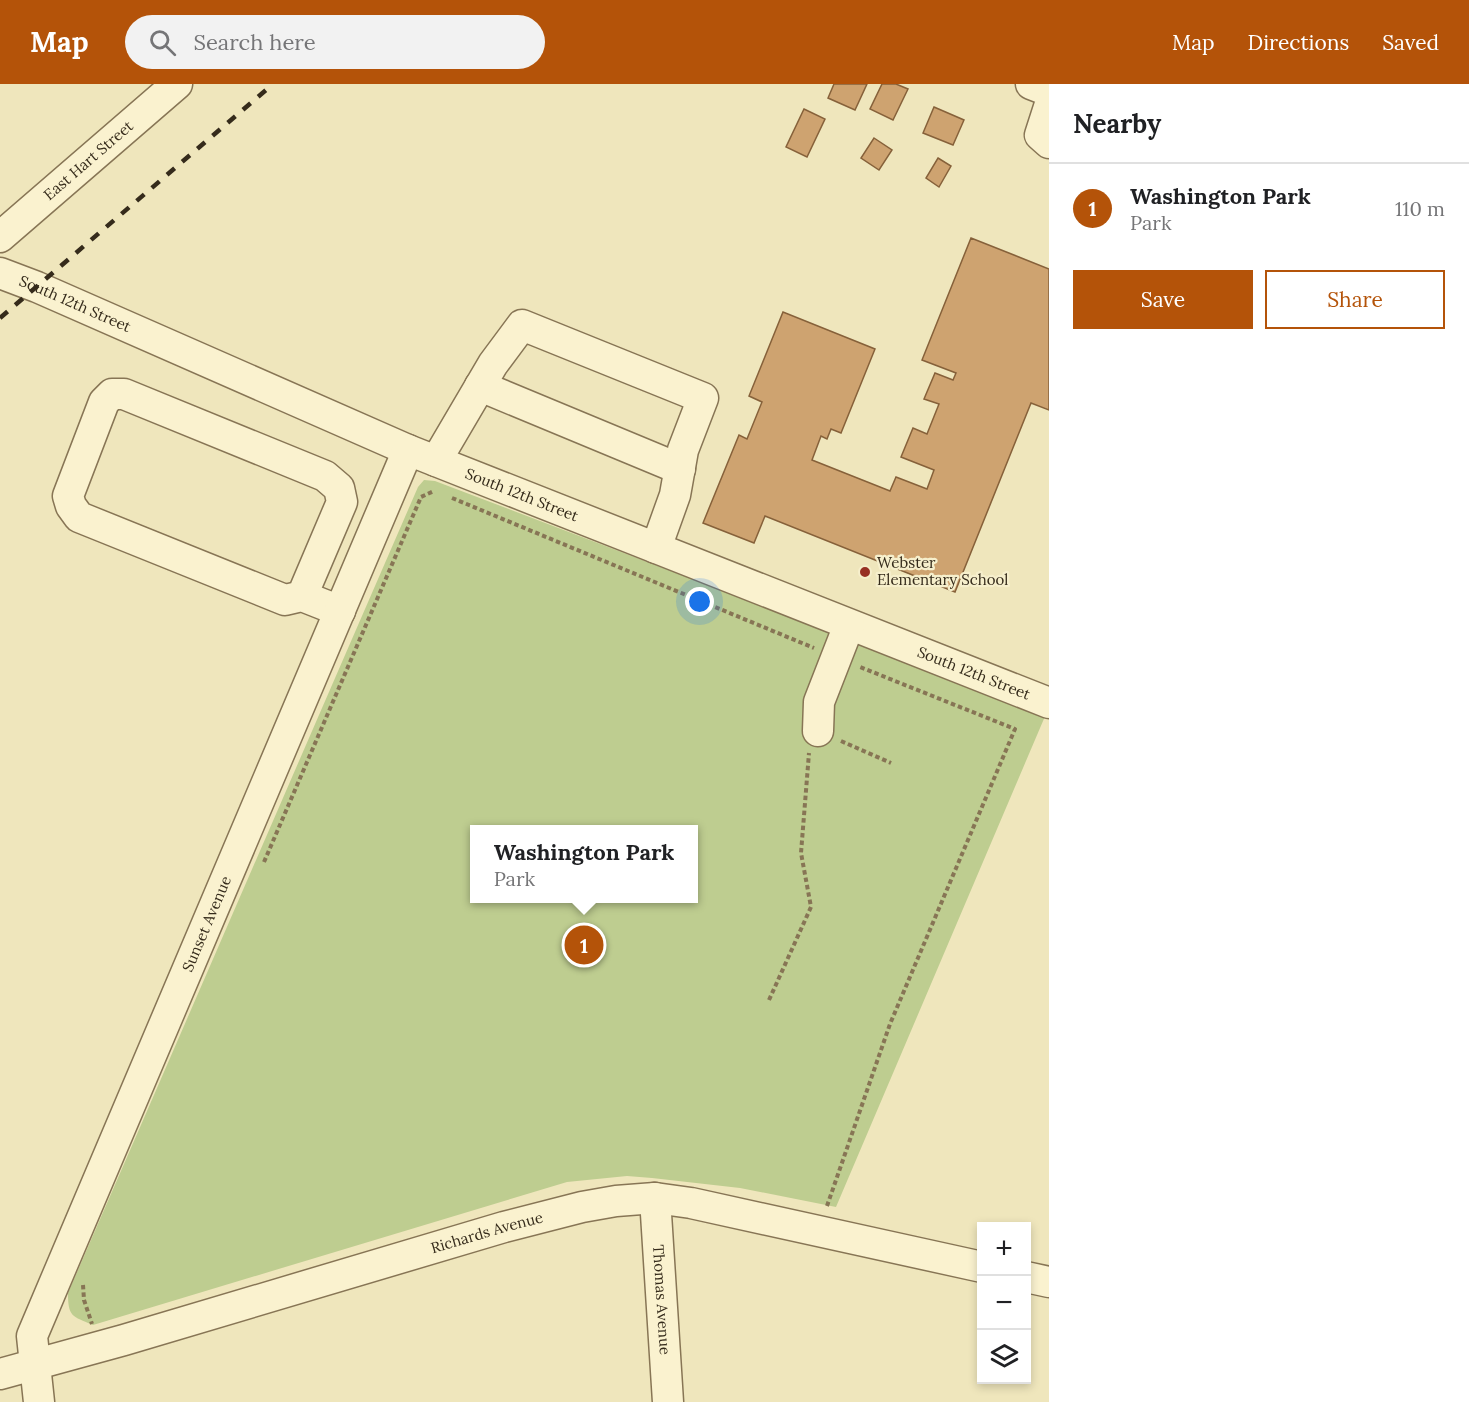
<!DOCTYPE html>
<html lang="en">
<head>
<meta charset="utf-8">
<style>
	:root { --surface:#fff; --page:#f2f2f2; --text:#202124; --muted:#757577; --line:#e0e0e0; --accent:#b45309 }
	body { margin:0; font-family:Lora,serif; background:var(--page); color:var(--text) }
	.controls { position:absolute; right:18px; bottom:18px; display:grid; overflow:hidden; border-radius:0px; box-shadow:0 3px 9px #0003 }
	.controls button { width:54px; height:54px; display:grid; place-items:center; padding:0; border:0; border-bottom:2px solid var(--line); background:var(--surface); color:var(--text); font:30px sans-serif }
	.you { position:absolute; left:700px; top:518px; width:21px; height:21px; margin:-15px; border:4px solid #fff; border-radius:50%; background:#1a73e8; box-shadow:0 0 0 9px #1a73e833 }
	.badge { display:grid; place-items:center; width:39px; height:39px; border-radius:50%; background:var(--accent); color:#fff; font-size:20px; font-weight:700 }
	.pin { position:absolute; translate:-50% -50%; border:3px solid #fff; box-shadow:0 2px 6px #0006 }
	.popup { position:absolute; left:470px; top:741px; width:228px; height:78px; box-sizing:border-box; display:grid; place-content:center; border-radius:0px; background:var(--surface); filter:drop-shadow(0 2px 4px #0005); font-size:20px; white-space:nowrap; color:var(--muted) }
	.popup b { font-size:22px; color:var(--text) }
	.popup::after { content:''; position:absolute; left:50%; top:100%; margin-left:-12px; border:12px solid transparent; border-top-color:var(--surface) }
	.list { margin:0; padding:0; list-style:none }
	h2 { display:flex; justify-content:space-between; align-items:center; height:78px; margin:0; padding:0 24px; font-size:26px }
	h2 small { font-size:20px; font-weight:400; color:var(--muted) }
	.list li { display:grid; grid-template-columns:39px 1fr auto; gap:18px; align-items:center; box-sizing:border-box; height:90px; padding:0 24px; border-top:2px solid var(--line) }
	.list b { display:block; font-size:22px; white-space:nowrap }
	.list p { margin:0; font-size:20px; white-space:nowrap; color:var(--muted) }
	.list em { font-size:20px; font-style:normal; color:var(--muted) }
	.actions { display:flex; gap:12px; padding:18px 24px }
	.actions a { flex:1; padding:14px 0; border:2px solid var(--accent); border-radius:0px; text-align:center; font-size:21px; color:var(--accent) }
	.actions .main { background:var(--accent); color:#fff }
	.icon { flex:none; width:33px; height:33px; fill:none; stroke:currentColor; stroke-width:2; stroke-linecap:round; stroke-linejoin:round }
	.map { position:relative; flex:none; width:1049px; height:1318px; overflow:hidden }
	header { display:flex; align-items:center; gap:36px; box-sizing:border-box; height:84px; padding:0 30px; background:var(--accent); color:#fff }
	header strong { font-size:28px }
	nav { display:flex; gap:33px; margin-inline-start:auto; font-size:21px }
	.search { width:420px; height:54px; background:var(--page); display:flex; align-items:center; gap:15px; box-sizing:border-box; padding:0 21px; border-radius:33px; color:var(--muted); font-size:22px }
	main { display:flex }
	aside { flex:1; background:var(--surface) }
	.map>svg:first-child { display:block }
	.green { fill:#becd90; fill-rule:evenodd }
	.building { fill:#cea370; stroke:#86613a; stroke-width:1.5 }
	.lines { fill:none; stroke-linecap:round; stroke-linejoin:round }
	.minor-casing { stroke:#877555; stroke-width:33 }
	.path { stroke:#877555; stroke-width:4; stroke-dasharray:4.5 3; stroke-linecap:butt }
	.minor { stroke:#faf2cf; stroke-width:30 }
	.rail { stroke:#352b1b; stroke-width:4.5; stroke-dasharray:10 10; stroke-linecap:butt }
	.poi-dot { fill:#973023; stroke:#f6efcc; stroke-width:2 }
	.labels { text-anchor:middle; stroke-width:4.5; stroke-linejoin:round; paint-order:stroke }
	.street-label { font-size:15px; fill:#352b1b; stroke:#f6efcc }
	.poi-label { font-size:15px; fill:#352b1b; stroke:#f6efcc; text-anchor:start }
</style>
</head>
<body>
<header>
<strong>Map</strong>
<div class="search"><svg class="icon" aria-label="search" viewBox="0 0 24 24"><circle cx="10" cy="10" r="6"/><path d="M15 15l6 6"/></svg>Search here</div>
<nav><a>Map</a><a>Directions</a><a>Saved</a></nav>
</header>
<main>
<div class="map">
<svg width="1049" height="1318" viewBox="0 0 1049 1318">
	<rect width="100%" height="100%" fill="#efe6bc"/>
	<path class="green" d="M424 396 435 397 1046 630 836 1123 740 1104 652 1094 627 1092 567 1098 93 1241C72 1232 68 1233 68 1209L418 403ZM474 746H694V814H474Z"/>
	<g class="building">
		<polygon points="834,0 867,0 855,26 828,14"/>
		<polygon points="882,0 896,0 908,5 893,36 870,25"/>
		<polygon points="934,23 964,36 953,61 923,49"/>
		<polygon points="804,25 825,35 807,73 786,63"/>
		<polygon points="874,54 892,66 879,86 861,74"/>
		<polygon points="938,74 951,82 939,103 926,94"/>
		<polygon points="971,154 1049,185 1049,326 1031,319 955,508 765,432 754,459 703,439 739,351 747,355 762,318 749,312 783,228 875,265 841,349 831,345 827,355 821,352 812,376 890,407 896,393 927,405 934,386 901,373 913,344 927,350 939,320 924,315 935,289 953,296 956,289 922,276"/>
	</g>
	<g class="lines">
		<g class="minor-casing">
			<g id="minor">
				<polyline points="1031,0 1049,7"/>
				<polyline points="1049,23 1040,51 1049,59"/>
				<path id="s1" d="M0 153 177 0"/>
				<path id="s2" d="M0 189 37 203 408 366 1049 619"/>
				<polyline points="480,302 680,385"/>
				<polyline points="436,377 493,280 522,241 703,314 683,366 675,411 656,464"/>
				<polyline points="302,512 285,516 79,433 71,422 68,412 104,318 112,310 124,310 325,392 339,404 342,418 302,512 340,527"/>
				<polyline points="818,647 819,618 849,541"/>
				<path id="s3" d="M655 1114 668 1318"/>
				<polyline points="1026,1193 1049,1198"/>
				<path id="s4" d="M0 1290 124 1256 504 1143 582 1123 616 1117 655 1114 691 1119 982 1183"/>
				<path id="s5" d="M39 1318 32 1252 408 366"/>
			</g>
		</g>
		<g class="path">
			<polyline points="452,414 814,564"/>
			<polyline points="841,657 891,679"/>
			<polyline points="264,778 421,413 434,407"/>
			<polyline points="769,916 811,823 801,769 809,669"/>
			<polyline points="827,1122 890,940 1015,645 860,583"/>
			<polyline points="83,1201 84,1216 92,1240"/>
		</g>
		<use href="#minor" class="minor"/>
		<polyline class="rail" points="0,234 273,0"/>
	</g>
	<circle class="poi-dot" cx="865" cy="488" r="6"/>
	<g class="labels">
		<g class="street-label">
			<text dy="5" stroke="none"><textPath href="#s1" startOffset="117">East Hart Street</textPath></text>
			<text dy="5" stroke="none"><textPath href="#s2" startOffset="81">South 12th Street</textPath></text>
			<text dy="5" stroke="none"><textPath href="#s2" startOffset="567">South 12th Street</textPath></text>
			<text dy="5" stroke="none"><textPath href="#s2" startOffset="1053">South 12th Street</textPath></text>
			<text dy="5" stroke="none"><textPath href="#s5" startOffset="514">Sunset Avenue</textPath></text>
			<text dy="5" stroke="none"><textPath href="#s4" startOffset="507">Richards Avenue</textPath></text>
			<text dy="5" stroke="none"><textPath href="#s3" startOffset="102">Thomas Avenue</textPath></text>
		</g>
		<g class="poi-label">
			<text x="877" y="484">Webster<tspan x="877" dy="17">Elementary School</tspan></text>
		</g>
	</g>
</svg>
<div class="controls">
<button>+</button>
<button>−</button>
<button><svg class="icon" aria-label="layers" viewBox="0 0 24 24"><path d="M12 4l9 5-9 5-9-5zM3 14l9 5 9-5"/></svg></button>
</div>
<div class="you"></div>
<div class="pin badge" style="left:584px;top:861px">1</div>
<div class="popup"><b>Washington Park</b>Park</div>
</div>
<aside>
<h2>Nearby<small></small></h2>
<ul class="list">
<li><span class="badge">1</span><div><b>Washington Park</b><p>Park</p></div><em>110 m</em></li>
</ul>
<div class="actions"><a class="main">Save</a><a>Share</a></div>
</aside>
</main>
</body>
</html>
